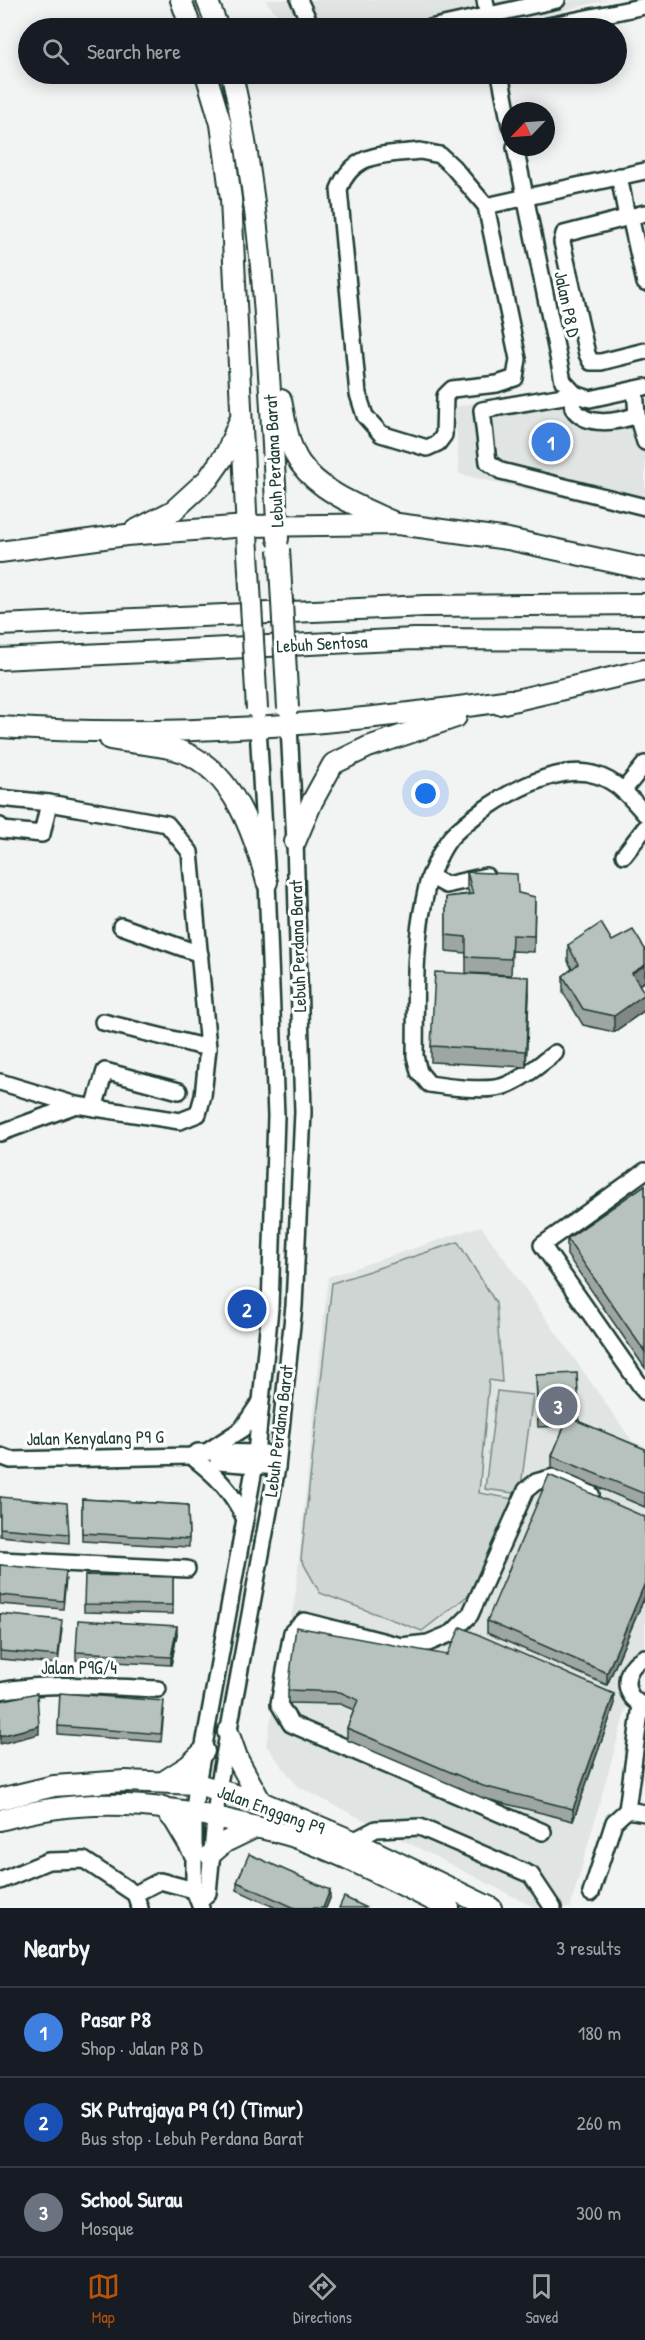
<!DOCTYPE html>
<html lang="en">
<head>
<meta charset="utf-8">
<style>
	:root { --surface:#171b24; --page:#242831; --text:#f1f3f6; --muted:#9ea1a6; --line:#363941; --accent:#b45309 }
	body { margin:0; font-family:"Patrick Hand",sans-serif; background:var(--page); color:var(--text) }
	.compass { position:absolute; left:501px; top:102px; width:54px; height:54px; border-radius:50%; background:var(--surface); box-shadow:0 3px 15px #0003; rotate:245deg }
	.you { position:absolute; left:426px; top:794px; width:21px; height:21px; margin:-15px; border:4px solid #fff; border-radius:50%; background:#1a73e8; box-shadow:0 0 0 9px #1a73e833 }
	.badge { display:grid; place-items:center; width:39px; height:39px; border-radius:50%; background:var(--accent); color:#fff; font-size:20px; font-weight:700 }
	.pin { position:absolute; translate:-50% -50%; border:3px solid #fff; box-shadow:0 2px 6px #0006 }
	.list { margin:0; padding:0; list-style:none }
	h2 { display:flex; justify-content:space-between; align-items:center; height:78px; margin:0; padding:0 24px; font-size:26px }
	h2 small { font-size:20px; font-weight:400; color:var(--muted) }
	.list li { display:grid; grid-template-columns:39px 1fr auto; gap:18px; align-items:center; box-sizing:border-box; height:90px; padding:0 24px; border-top:2px solid var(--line) }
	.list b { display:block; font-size:22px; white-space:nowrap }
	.list p { margin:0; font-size:20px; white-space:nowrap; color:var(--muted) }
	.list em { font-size:20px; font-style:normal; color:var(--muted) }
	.icon { flex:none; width:33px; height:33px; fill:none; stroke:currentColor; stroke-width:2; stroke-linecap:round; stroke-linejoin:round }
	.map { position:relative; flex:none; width:645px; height:1908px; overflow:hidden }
	.search { position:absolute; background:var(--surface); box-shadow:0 3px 15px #0003; left:18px; right:18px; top:18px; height:66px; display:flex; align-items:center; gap:15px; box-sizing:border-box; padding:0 21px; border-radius:33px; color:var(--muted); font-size:22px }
	.sheet { height:348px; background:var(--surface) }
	nav { display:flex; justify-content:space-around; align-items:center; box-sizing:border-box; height:84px; border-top:2px solid var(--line); background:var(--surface); font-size:16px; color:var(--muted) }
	nav a { display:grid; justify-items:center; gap:3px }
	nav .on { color:var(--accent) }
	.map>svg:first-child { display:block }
	.built { fill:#e0e4e3 }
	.garden { fill:#ced5d3; stroke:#768984; stroke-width:1.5 }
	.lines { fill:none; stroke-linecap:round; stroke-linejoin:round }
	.minor-casing { stroke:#1f3d34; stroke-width:20 }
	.major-casing { stroke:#1f3d34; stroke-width:24 }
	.minor { stroke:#fff; stroke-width:15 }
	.major { stroke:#fff; stroke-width:20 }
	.major-bridge-casing { stroke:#1f3d34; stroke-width:24; stroke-linecap:butt }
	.major-bridge { stroke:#fff; stroke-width:20 }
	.wall { fill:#9da6a3; stroke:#1f3d34; stroke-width:1.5 }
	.shaded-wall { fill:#808784; stroke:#1f3d34; stroke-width:1.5 }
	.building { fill:#b7c1bd; stroke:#1f3d34; stroke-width:1.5 }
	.labels { text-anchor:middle; stroke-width:6; stroke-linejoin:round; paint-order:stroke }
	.street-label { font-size:18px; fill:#1f3d34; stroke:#fff }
</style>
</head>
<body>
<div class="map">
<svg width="645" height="1908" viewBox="0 0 645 1908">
	<rect width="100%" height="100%" fill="#f2f3f3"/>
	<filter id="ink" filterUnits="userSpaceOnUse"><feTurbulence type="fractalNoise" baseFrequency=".0167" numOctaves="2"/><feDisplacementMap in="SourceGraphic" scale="12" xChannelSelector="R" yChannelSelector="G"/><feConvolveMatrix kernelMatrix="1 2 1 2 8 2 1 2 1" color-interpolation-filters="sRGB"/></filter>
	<g filter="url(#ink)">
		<g class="built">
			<polygon points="265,0 608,0 483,28 289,28"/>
			<polygon points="540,389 558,391 573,405 588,409 645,404 645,517 459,474 455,407"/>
			<polygon points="481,1226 632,1441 645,1446 645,1660 626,1709 570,1908 536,1908 297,1786 266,1745 295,1598 328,1277"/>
		</g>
		<g class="garden">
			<polygon points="458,1242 496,1303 502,1382 489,1380 479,1493 514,1499 475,1590 422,1631 320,1593 301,1559 332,1283"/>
			<polygon points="497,1391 533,1395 520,1494 485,1489"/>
		</g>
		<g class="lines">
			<g class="minor-casing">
				<g id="minor">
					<polyline points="299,0 311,26 315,28"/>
					<polyline points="485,0 490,28"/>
					<polyline points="430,28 557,0"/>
					<polyline points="538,28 645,6"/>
					<polyline points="500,74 510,125"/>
					<polyline points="515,147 563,381 575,394 590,399 645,387"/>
					<path d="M420 151 440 155 453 167 486 206 518 359 515 378 497 384 452 389 445 396 444 435 438 443 427 448 381 434 365 416 358 394 339 189C354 151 385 155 420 151Z"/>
					<polyline points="619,176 627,217"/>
					<polyline points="486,206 645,171"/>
					<polyline points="645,213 564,234 562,242 587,354 591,362 601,362 645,351"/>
					<polyline points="630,216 645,283"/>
					<polyline points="635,389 637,415 645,442"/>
					<path d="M637 415C618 422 586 428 573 408L575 394 482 410 488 462 501 471 645 507"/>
					<polyline points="623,791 645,764"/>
					<polyline points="0,798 49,803 167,824 190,852 208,1048 203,1096 198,1114 180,1121 76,1105 0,1133"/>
					<polyline points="0,826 3,830 42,834 49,803"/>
					<polyline points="624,855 645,828"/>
					<polyline points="430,876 446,885 486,876"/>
					<polyline points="121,926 200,954"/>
					<polyline points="103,1022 208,1048"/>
					<path d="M555 1053C539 1065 523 1079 504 1086 487 1092 447 1087 429 1084L419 1072 415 1056C416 1005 413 951 424 901 426 892 427 883 431 874 436 862 444 844 453 835 483 805 553 761 596 775 617 781 631 798 645 814"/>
					<polyline points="0,1082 76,1105"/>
					<polyline points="94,1108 105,1071 179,1091"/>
					<polyline points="645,1171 542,1245 645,1392"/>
					<polyline points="208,1451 242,1429 258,1405"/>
					<polyline points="0,1456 11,1460 191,1456 198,1452 265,1453"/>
					<path d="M191 1456C216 1475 231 1490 245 1519"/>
					<polyline points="218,1462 277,1467"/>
					<polyline points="0,1560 187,1569"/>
					<path d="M645 1657C622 1667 620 1697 645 1706"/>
					<path d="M0 1691C51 1681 106 1687 158 1689"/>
					<polyline points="627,1810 645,1813"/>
					<polyline points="543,1832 291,1724 279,1704 292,1632 304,1621 401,1646 428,1643 452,1633 470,1615 526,1490 536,1482 554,1477 591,1494"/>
					<polyline points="353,1841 376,1829 420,1827 531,1875 553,1908"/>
					<polyline points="0,1881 48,1861 84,1860 135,1894 140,1908"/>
					<polyline points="591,1893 614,1822 627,1810 641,1705"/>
					<polyline points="135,1894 160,1881 194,1890"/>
					<polyline points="200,1900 208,1893 218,1789 277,1467 294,1306 303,1112 295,842 289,726"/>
					<polyline points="201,1908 194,1890 194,1811 197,1784 255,1464 270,1308 276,1116 267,882 258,727"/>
				</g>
			</g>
			<g class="major-casing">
				<g id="major">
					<polyline points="181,0 191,28"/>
					<polyline points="207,0 218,28"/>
					<polyline points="206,74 221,124 231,199 248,553"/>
					<path d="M232 74C266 227 269 383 278 539"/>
					<path d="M281 400C285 420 288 446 300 463 320 492 360 507 391 521"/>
					<polyline points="134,531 173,511 208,479 227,452 239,422"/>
					<polyline points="0,552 126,535 247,526 398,524 508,539 645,569"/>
					<polyline points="0,625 425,606 645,604"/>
					<polyline points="0,659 415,639 645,640"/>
					<polyline points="499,704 645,670"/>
					<path d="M0 727C172 739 341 724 511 700"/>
					<path d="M110 739C129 743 166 745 183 752 234 772 254 834 267 882"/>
					<polyline points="295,842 312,802 333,764 368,747 456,717"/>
					<polyline points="228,1732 238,1760 261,1802"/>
					<polyline points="163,1782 188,1766 204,1751"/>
					<polyline points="0,1799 54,1786 125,1781 197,1784 261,1802 353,1841 491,1908"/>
					<polyline points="163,1807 175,1821 194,1853"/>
					<path d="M0 1820C86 1795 166 1803 252 1826 268 1830 285 1833 300 1839 351 1858 400 1884 449 1908"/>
					<polyline points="210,1855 225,1842 256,1827"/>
				</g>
			</g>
			<use href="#minor" class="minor"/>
			<use href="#major" class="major"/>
			<g class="major-bridge-casing">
				<g id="major-bridge">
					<polyline points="279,549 288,708"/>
					<polyline points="248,553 257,709"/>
				</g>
			</g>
			<use href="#major-bridge" class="major-bridge"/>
		</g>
		<g class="wall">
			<polygon points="467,872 518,893 535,897 534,952 512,951 511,975 466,973 466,953 446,951 446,897 469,894 467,888"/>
			<polygon points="612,941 645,949 645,981 639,985 645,994 645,1010 614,1032 583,1025 563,992 563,976 572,969 568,961 568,945"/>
			<polygon points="529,993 526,1067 431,1062 431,1046"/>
			<polygon points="645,1185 645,1368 567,1255 567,1239"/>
			<polygon points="536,1375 579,1413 579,1422 645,1449 645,1507 552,1468 552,1456 565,1426 538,1427"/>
			<polygon points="0,1497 69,1534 69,1543 0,1536"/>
			<polygon points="82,1499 188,1505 189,1547 82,1541"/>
			<polygon points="645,1517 645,1596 607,1685 487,1633 487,1621"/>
			<polygon points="0,1565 66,1579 63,1609 0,1604"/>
			<polygon points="173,1577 173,1614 84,1612 84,1604"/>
			<polygon points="0,1614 62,1628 58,1664 0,1659"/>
			<polygon points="177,1634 171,1665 76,1660 76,1652"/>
			<polygon points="447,1655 614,1706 573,1821 483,1798 347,1740 347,1728 354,1710 340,1704 288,1703 288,1690"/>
			<polygon points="164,1710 161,1742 58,1734 58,1726"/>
			<polygon points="237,1882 330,1898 326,1908 276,1908 237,1890"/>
		</g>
		<g class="shaded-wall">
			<polygon points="645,965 645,981 632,989 632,973"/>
			<polygon points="529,977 529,993 526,1067 526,1051"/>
			<polygon points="645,994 645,1010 614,1032 614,1016"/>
			<polygon points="645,1583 645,1596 607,1685 607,1673"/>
			<polygon points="177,1626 177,1634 171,1665 171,1657"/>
			<polygon points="614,1694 614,1706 573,1821 573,1809"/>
			<polygon points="39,1726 39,1734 0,1744 0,1736"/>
			<polygon points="330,1890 330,1898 326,1908 323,1908"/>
		</g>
		<g class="building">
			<polygon points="467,872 517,874 518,893 535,897 534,936 512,935 511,959 466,957 466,937 446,935 446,897 473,894"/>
			<polygon points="601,923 612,941 633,930 645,949 645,965 632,973 645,994 614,1016 583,1009 563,976 578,964 568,945"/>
			<polygon points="435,972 529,977 526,1051 431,1046"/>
			<polygon points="645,1185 645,1352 567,1239"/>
			<polygon points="577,1373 579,1413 538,1415 536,1375"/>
			<polygon points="568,1417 645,1449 645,1494 552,1456"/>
			<polygon points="549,1475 645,1517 645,1583 607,1673 487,1621"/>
			<polygon points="0,1497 67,1503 69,1534 0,1528"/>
			<polygon points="82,1499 188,1505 189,1539 82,1533"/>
			<polygon points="0,1565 66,1571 63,1601 0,1595"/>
			<polygon points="85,1575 173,1577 173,1605 84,1604"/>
			<polygon points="0,1614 62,1620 58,1656 0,1651"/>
			<polygon points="78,1620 177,1626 171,1657 76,1652"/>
			<polygon points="296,1627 447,1655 461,1627 614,1694 573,1809 483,1786 347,1728 358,1700 340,1692 288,1690"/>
			<polygon points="37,1693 39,1726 0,1736 0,1701"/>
			<polygon points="60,1693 164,1701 161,1734 58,1726"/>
			<polygon points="249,1854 330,1890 323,1908 295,1908 237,1882"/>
			<polygon points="344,1897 367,1908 339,1908"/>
		</g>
	</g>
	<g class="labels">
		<g class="street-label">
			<text transform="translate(567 304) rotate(78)" y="6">Jalan P8 D</text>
			<text transform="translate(274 461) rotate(-93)" y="6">Lebuh Perdana Barat</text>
			<text transform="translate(322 644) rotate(-3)" y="6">Lebuh Sentosa</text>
			<text transform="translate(298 946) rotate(-92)" y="6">Lebuh Perdana Barat</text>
			<text transform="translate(279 1431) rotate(-83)" y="6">Lebuh Perdana Barat</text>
			<text transform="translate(95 1438) rotate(-1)" y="6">Jalan Kenyalang P9 G</text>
			<text x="79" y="1674">Jalan P9G/4</text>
			<text transform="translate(271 1810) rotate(20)" y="6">Jalan Enggang P9</text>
		</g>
	</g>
</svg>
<svg class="compass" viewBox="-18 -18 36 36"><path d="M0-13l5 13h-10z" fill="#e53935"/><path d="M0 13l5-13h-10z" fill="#9ea1a6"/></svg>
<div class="you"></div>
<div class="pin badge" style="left:551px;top:442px;background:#3f7fe0">1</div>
<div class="pin badge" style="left:247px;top:1309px;background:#1a4fb4">2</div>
<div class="pin badge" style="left:558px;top:1406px;background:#6b7280">3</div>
<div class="search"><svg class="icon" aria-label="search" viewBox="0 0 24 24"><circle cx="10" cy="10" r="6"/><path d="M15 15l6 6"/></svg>Search here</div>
</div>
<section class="sheet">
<h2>Nearby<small>3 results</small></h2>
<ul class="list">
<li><span class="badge" style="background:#3f7fe0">1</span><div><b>Pasar P8</b><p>Shop · Jalan P8 D</p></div><em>180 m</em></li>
<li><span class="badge" style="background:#1a4fb4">2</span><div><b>SK Putrajaya P9 (1) (Timur)</b><p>Bus stop · Lebuh Perdana Barat</p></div><em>260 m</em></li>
<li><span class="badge" style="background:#6b7280">3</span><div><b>School Surau</b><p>Mosque</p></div><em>300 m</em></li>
</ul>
</section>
<nav>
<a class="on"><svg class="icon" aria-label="map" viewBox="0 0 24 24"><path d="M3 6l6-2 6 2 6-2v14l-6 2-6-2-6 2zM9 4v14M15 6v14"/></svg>Map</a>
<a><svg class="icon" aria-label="directions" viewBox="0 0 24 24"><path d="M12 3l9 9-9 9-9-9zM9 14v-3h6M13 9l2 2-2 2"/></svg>Directions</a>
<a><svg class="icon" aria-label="saved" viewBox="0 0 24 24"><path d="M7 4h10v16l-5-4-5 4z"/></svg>Saved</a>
</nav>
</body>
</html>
